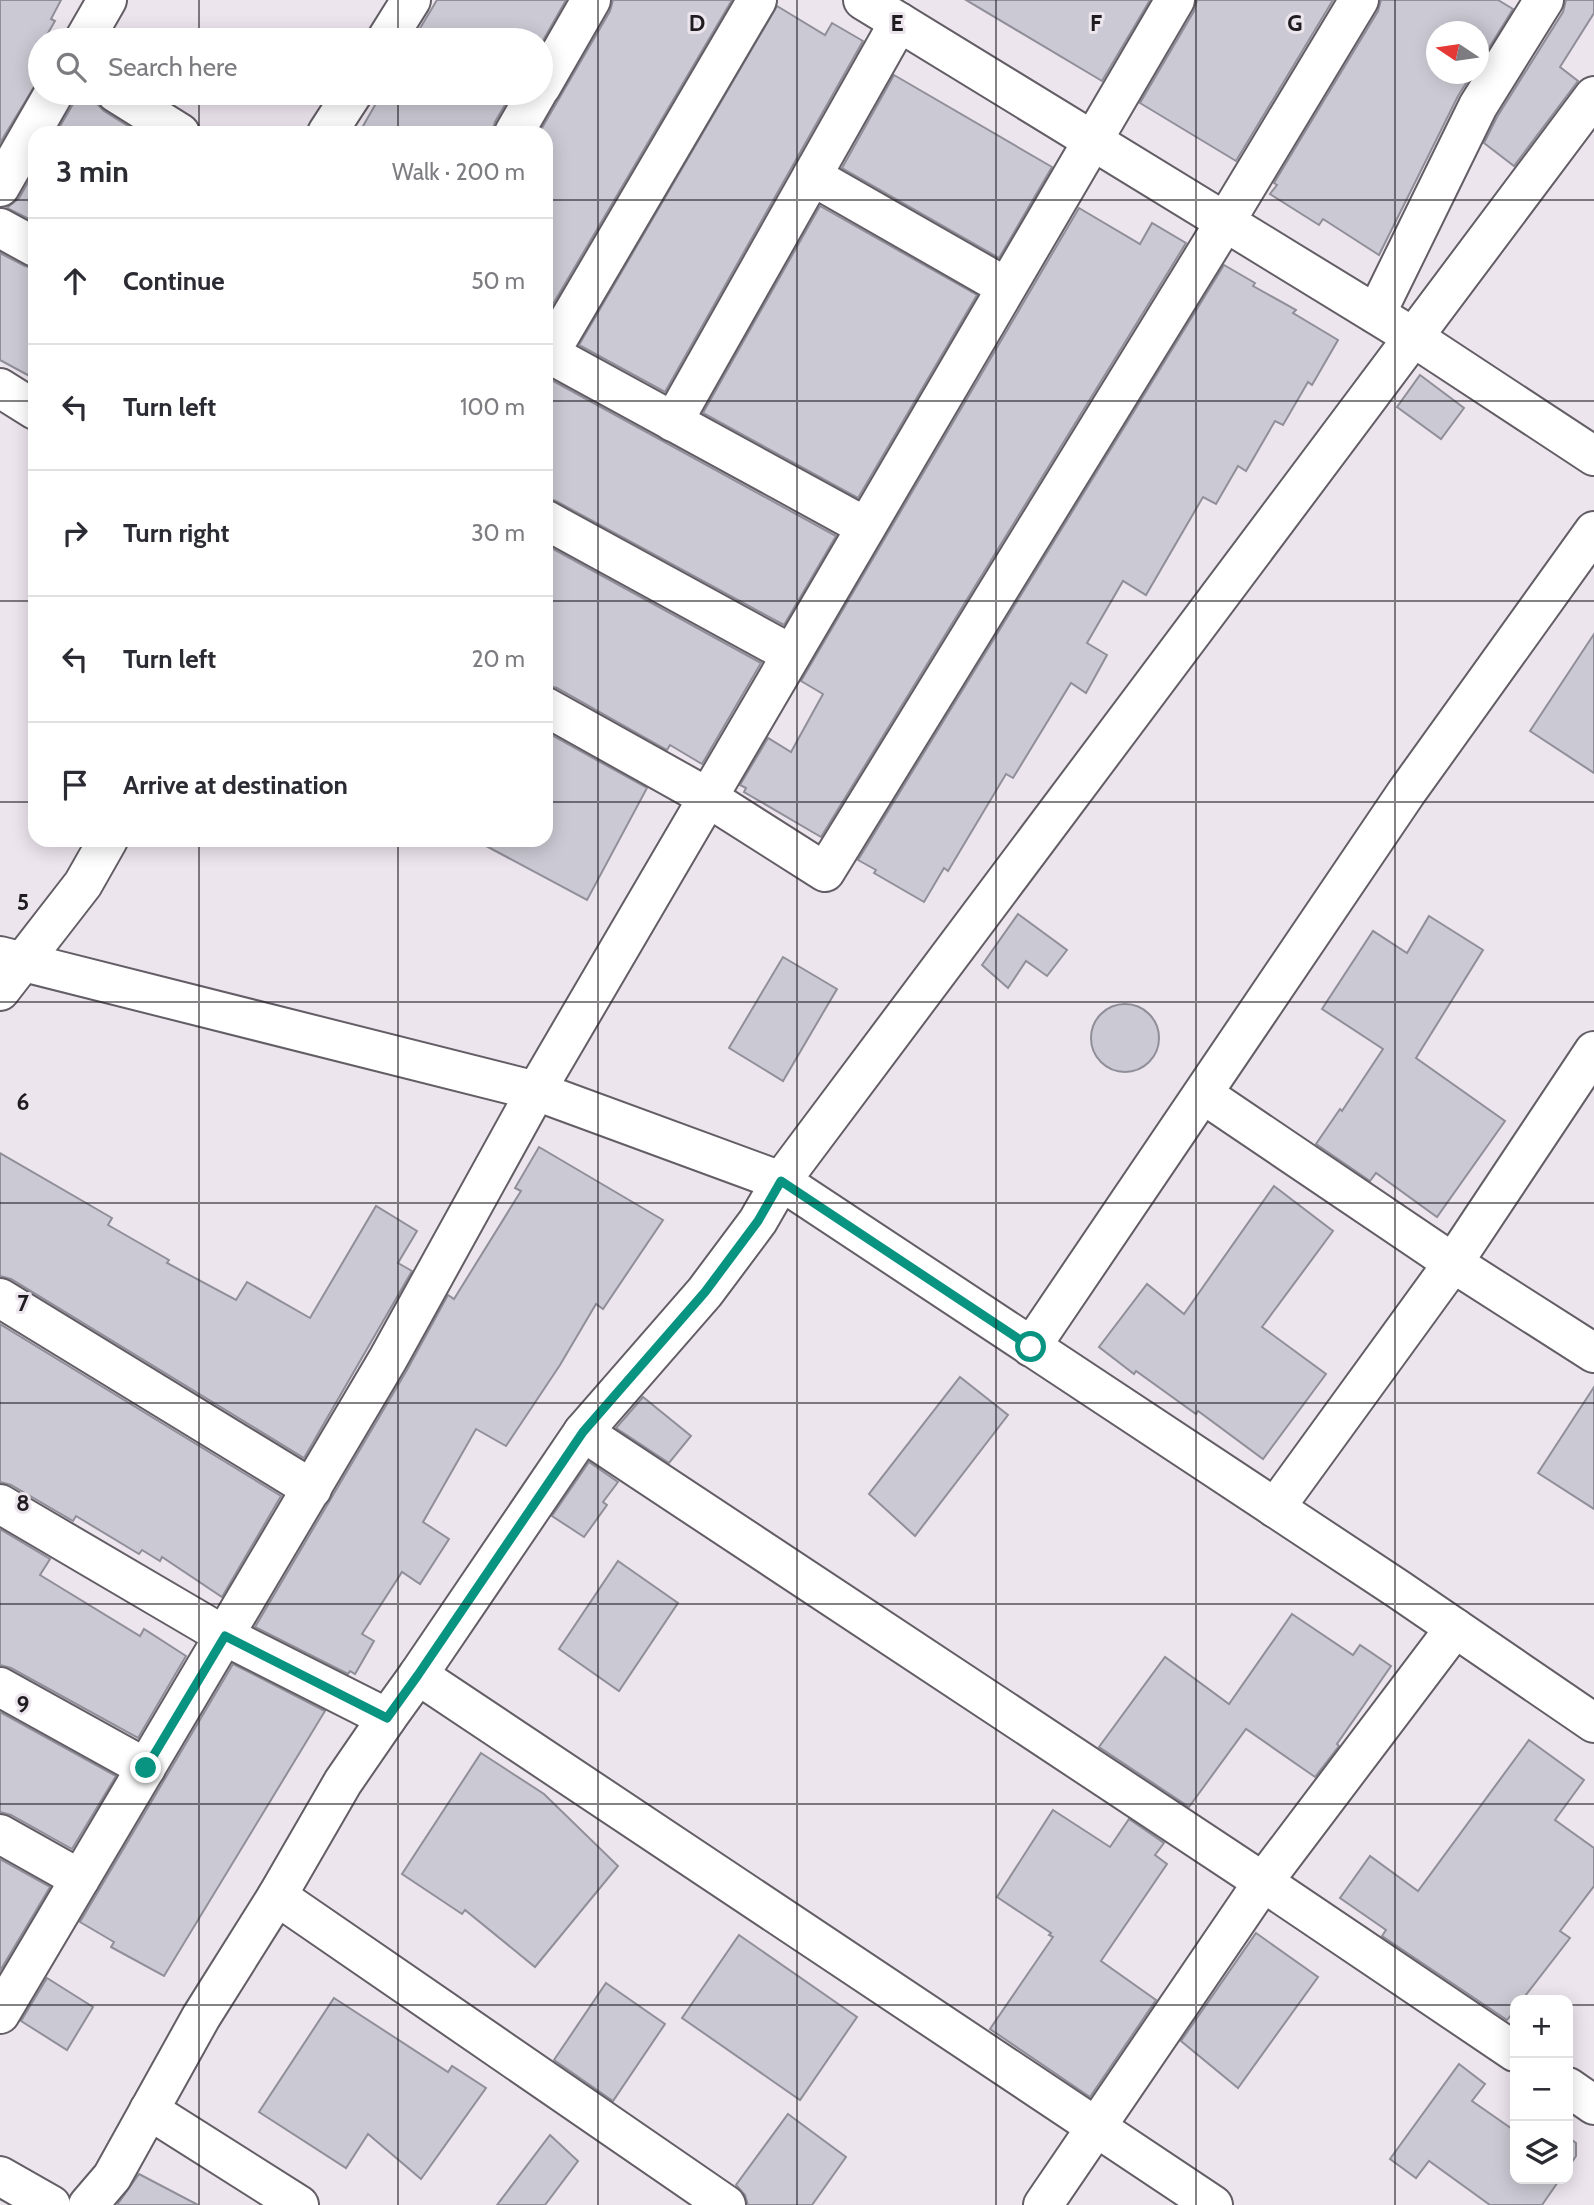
<!DOCTYPE html>
<html lang="en">
<head>
<meta charset="utf-8">
<style>
	:root { --surface:#fff; --page:#f2f2f3; --text:#2b2b33; --muted:#7c7c81; --line:#e1e1e2 }
	body { margin:0; font-family:Cabin,sans-serif; background:var(--page); color:var(--text) }
	.controls { position:absolute; right:21px; bottom:21px; display:grid; overflow:hidden; border-radius:14px; box-shadow:0 4px 18px #0003 }
	.controls button { width:63px; height:63px; display:grid; place-items:center; padding:0; border:0; border-bottom:2px solid var(--line); background:var(--surface); color:var(--text); font:35px sans-serif }
	.compass { position:absolute; left:1426px; top:21px; width:63px; height:63px; border-radius:50%; background:var(--surface); box-shadow:0 4px 18px #0003; rotate:283deg }
	.stop { position:absolute; width:21px; height:21px; margin:-16px; border:5px solid #089481; border-radius:50%; background:#fff }
	.stop.end { background:#089481; border-color:#fff; box-shadow:0 2px 7px #0008 }
	.list { margin:0; padding:0; list-style:none }
	h2 { display:flex; justify-content:space-between; align-items:center; height:91px; margin:0; padding:0 28px; font-size:30px }
	h2 small { font-size:23px; font-weight:400; color:var(--muted) }
	.list li { display:grid; grid-template-columns:46px 1fr auto; gap:21px; align-items:center; box-sizing:border-box; height:126px; padding:0 28px; border-top:2px solid var(--line) }
	.list b { display:block; font-size:26px; white-space:nowrap }
	.list em { font-size:23px; font-style:normal; color:var(--muted) }
	.icon { flex:none; width:38px; height:38px; fill:none; stroke:currentColor; stroke-width:2; stroke-linecap:round; stroke-linejoin:round }
	.map { position:relative; flex:none; width:1594px; height:2205px; overflow:hidden }
	.search { position:absolute; background:var(--surface); box-shadow:0 4px 18px #0003; left:28px; top:28px; width:525px; height:77px; display:flex; align-items:center; gap:18px; box-sizing:border-box; padding:0 24px; border-radius:38px; color:var(--muted); font-size:26px }
	.panel { position:absolute; background:var(--surface); box-shadow:0 4px 18px #0003; left:28px; top:126px; width:525px; height:721px; border-radius:21px }
	.map>svg:first-child { display:block }
	.building { fill:#cbcad4; stroke:#908f99; stroke-width:2 }
	.lines { fill:none; stroke-linecap:round; stroke-linejoin:round }
	.street-casing { stroke:#635d65; stroke-width:42 }
	.secondary-casing { stroke:#635d65; stroke-width:42 }
	.street { stroke:#fff; stroke-width:38 }
	.secondary { stroke:#fff; stroke-width:38 }
	.route { stroke:#089481; stroke-width:9 }
	.grid { fill:none; stroke:#1f1c20; stroke-width:2; stroke-opacity:0.55 }
	.grid-label { font-size:23px; text-anchor:middle; font-weight:bold; fill:#1f1c20; stroke:#ede5ee; stroke-width:6; stroke-linejoin:round; paint-order:stroke }
</style>
</head>
<body>
<div class="map">
<svg width="1594" height="2205" viewBox="0 0 1594 2205">
	<rect width="100%" height="100%" fill="#ede5ee"/>
	<g class="building">
		<polygon points="0,0 61,0 51,19 55,21 44,40 40,40 40,77 0,143"/>
		<polygon points="437,0 566,0 541,44 541,40 416,40 421,31 419,30"/>
		<polygon points="613,0 732,0 546,316 546,133 539,133 610,11"/>
		<polygon points="966,0 1150,0 1102,81"/>
		<polygon points="1197,0 1333,0 1236,161 1140,103 1194,11"/>
		<polygon points="1381,0 1498,0 1513,9 1479,64 1479,32 1437,32 1437,74 1472,74 1458,96 1379,255 1323,219 1319,225 1270,194 1277,185 1274,183 1378,11"/>
		<polygon points="1566,0 1594,0 1594,13 1560,67 1578,81 1514,166 1484,143 1497,117 1563,12"/>
		<polygon points="777,6 825,35 832,23 863,41 665,392 579,345"/>
		<polygon points="894,75 1052,167 999,258 842,168"/>
		<polygon points="76,93 94,94 97,104 104,111 139,133 56,133 73,104"/>
		<polygon points="382,93 512,93 495,122 492,133 359,133"/>
		<polygon points="35,170 35,222 7,208 19,198"/>
		<polygon points="820,206 977,295 858,498 703,413"/>
		<polygon points="1079,208 1140,244 1152,223 1186,243 821,837 744,792 746,788 740,785 768,738 791,752 823,694 801,681"/>
		<polygon points="0,253 25,266 35,269 35,379 0,360"/>
		<polygon points="1224,265 1255,283 1253,286 1296,310 1293,313 1338,340 1312,385 1308,382 1283,425 1275,421 1246,471 1238,466 1216,504 1203,497 1146,595 1123,581 1087,643 1107,655 1086,693 1071,683 1013,778 1006,774 948,871 944,868 924,902 874,873 876,870 858,860"/>
		<polygon points="1420,375 1464,408 1441,439 1397,407"/>
		<polygon points="546,377 836,536 784,625 556,501 546,498"/>
		<polygon points="546,545 761,663 702,764 670,745 667,750 557,688 546,685"/>
		<polygon points="1594,634 1594,773 1530,731"/>
		<polygon points="546,732 647,788 587,900 475,840 546,840"/>
		<polygon points="1018,914 1067,950 1047,976 1026,961 1008,988 982,965"/>
		<polygon points="1429,916 1483,950 1416,1058 1505,1121 1437,1217 1376,1173 1370,1181 1316,1144 1340,1109 1342,1111 1383,1049 1322,1009 1373,931 1407,953"/>
		<polygon points="783,957 837,989 783,1081 729,1048"/>
		<circle cx="1125" cy="1038" r="34"/>
		<polygon points="539,1147 663,1220 603,1309 596,1304 560,1365 506,1446 476,1429 423,1522 449,1539 420,1584 402,1572 362,1634 374,1641 355,1674 350,1671 348,1674 255,1627 407,1370 448,1295 454,1299 521,1191 515,1188"/>
		<polygon points="0,1153 112,1218 108,1225 169,1260 167,1263 236,1300 247,1282 310,1318 376,1206 417,1231 398,1263 412,1271 304,1458 11,1279 0,1276"/>
		<polygon points="1274,1186 1333,1231 1262,1327 1326,1374 1263,1459 1198,1411 1196,1414 1136,1371 1134,1374 1099,1347 1147,1284 1184,1314"/>
		<polygon points="0,1324 281,1496 222,1597 162,1557 160,1561 142,1550 139,1554 76,1516 73,1521 11,1485 0,1482"/>
		<polygon points="960,1377 1008,1415 915,1536 869,1494"/>
		<polygon points="1594,1387 1594,1509 1538,1473"/>
		<polygon points="643,1397 691,1436 669,1463 616,1428"/>
		<polygon points="589,1462 618,1482 603,1502 607,1505 584,1537 552,1516"/>
		<polygon points="0,1529 50,1559 40,1575 140,1636 144,1629 186,1656 138,1738 11,1668 0,1665"/>
		<polygon points="618,1561 678,1603 619,1691 559,1649"/>
		<polygon points="1292,1614 1353,1655 1360,1645 1391,1666 1337,1744 1339,1746 1315,1777 1246,1729 1189,1807 1099,1747 1165,1657 1229,1704"/>
		<polygon points="233,1664 325,1711 164,1976 111,1947 114,1942 80,1922"/>
		<polygon points="0,1712 116,1776 72,1849 11,1815 0,1812"/>
		<polygon points="1529,1740 1584,1780 1555,1820 1594,1848 1594,1886 1560,1931 1570,1938 1522,2000 1515,2000 1515,2010 1507,2020 1382,1936 1386,1930 1340,1898 1370,1856 1418,1891"/>
		<polygon points="481,1753 544,1794 618,1866 535,1967 465,1910 462,1914 402,1874"/>
		<polygon points="1053,1810 1110,1847 1129,1819 1164,1843 1155,1855 1167,1864 1101,1961 1156,2000 1090,2097 990,2029 1053,1937 1049,1935 1051,1933 997,1897"/>
		<polygon points="0,1859 50,1887 0,1971"/>
		<polygon points="1256,1933 1318,1977 1238,2088 1181,2041"/>
		<polygon points="739,1935 857,2017 800,2100 682,2018"/>
		<polygon points="47,1978 93,2007 67,2050 21,2021"/>
		<polygon points="606,1983 665,2024 613,2101 554,2060"/>
		<polygon points="334,1998 448,2072 452,2066 486,2088 421,2179 368,2134 346,2168 259,2112"/>
		<polygon points="1459,2064 1485,2084 1472,2101 1515,2131 1515,2179 1560,2179 1542,2205 1490,2205 1429,2161 1416,2178 1390,2159"/>
		<polygon points="788,2114 846,2157 812,2205 748,2205 745,2195 736,2185"/>
		<polygon points="550,2135 578,2161 545,2205 497,2205"/>
		<polygon points="1568,2137 1576,2143 1576,2156 1568,2168"/>
		<polygon points="139,2174 198,2205 117,2205"/>
	</g>
	<g class="lines">
		<g class="street-casing">
			<g id="street">
				<polyline points="863,0 1413,337 1594,456"/>
				<polyline points="84,40 107,0"/>
				<polyline points="386,40 411,0"/>
				<polyline points="541,87 591,0"/>
				<polyline points="116,93 180,133"/>
				<polyline points="327,133 353,93"/>
				<polyline points="514,133 537,93"/>
				<polyline points="812,176 1006,287"/>
				<polyline points="0,187 54,93"/>
				<polyline points="0,228 35,247"/>
				<polyline points="1376,314 1478,106 1544,0"/>
				<polyline points="546,352 866,527"/>
				<polyline points="549,354 757,0"/>
				<polyline points="0,388 35,410"/>
				<polyline points="673,422 899,22"/>
				<polyline points="546,520 791,654"/>
				<polyline points="546,707 707,797 825,872 1225,222 1359,0"/>
				<polyline points="0,991 83,884 108,840"/>
				<polyline points="1203,1094 1453,1263 1594,1353"/>
				<polyline points="0,1298 312,1489"/>
				<polyline points="1031,1347 1406,793 1594,531"/>
				<polyline points="583,1432 1263,1882 1515,2052"/>
				<polyline points="0,1504 225,1636 387,1718"/>
				<polyline points="1275,1508 1453,1263 1594,1051"/>
				<polyline points="418,1675 1213,2205"/>
				<polyline points="0,1687 146,1768"/>
				<polyline points="0,1834 80,1879"/>
				<polyline points="277,1896 726,2205"/>
				<polyline points="0,2014 388,1359 536,1091 1175,0"/>
				<polyline points="1568,2087 1594,2105"/>
				<polyline points="149,2110 299,2205"/>
				<polyline points="0,2176 51,2205"/>
				<polyline points="88,2205 112,2177 201,2017 277,1896 343,1782 387,1718 418,1675 583,1432 705,1292 758,1221 781,1181 1594,96"/>
				<polyline points="1043,2205 1263,1882 1455,1628"/>
			</g>
		</g>
		<g class="secondary-casing">
			<polyline id="secondary" points="0,956 536,1091 781,1181 1398,1589 1594,1723"/>
		</g>
		<use href="#street" class="street"/>
		<use href="#secondary" class="secondary"/>
	</g>
	<g class="lines">
		<polyline class="route" points="146,1768 225,1636 387,1718 418,1675 583,1432 705,1292 758,1221 781,1181 1031,1347"/>
	</g>
	<path class="grid" d="M199 0V40M398 0V40M598 0V2205M797 0V2205M996 0V2205M1196 0V2205M1395 0V2205M199 93V133M398 93V133M0 200H35M546 200H1594M0 401H35M546 401H1594M0 601H35M546 601H1594M0 802H35M546 802H1594M199 840V2205M398 840V2205M0 1002H1594M0 1203H1594M0 1403H1594M0 1604H1594M0 1804H1594M0 2005H1515M1568 2005H1594"/>
	<g class="grid-label">
		<text x="697" y="31">D</text>
		<text x="897" y="31">E</text>
		<text x="1096" y="31">F</text>
		<text x="1295" y="31">G</text>
		<text x="23" y="910">5</text>
		<text x="23" y="1110">6</text>
		<text x="23" y="1311">7</text>
		<text x="23" y="1511">8</text>
		<text x="23" y="1712">9</text>
	</g>
</svg>
<div class="controls">
<button>+</button>
<button>−</button>
<button><svg class="icon" aria-label="layers" viewBox="0 0 24 24"><path d="M12 4l9 5-9 5-9-5zM3 14l9 5 9-5"/></svg></button>
</div>
<svg class="compass" viewBox="-18 -18 36 36"><path d="M0-13l5 13h-10z" fill="#e53935"/><path d="M0 13l5-13h-10z" fill="#7c7c81"/></svg>
<div class="stop" style="left:1031px;top:1347px"></div>
<div class="stop end" style="left:146px;top:1768px"></div>
<div class="search"><svg class="icon" aria-label="search" viewBox="0 0 24 24"><circle cx="10" cy="10" r="6"/><path d="M15 15l6 6"/></svg>Search here</div>
<section class="panel">
<h2>3 min<small>Walk · 200 m</small></h2>
<ul class="list">
<li><svg class="icon" aria-label="ahead" viewBox="0 0 24 24"><path d="M12 20V5M6 11l6-6 6 6"/></svg><div><b>Continue</b></div><em>50 m</em></li>
<li><svg class="icon" aria-label="left" viewBox="0 0 24 24"><path d="M17 20v-9H6M10 6l-5 5 5 5"/></svg><div><b>Turn left</b></div><em>100 m</em></li>
<li><svg class="icon" aria-label="right" viewBox="0 0 24 24"><path d="M7 20v-9h11M14 6l5 5-5 5"/></svg><div><b>Turn right</b></div><em>30 m</em></li>
<li><svg class="icon" aria-label="left" viewBox="0 0 24 24"><path d="M17 20v-9H6M10 6l-5 5 5 5"/></svg><div><b>Turn left</b></div><em>20 m</em></li>
<li><svg class="icon" aria-label="arrive" viewBox="0 0 24 24"><path d="M6 21V4h12l-3 4 3 4H6"/></svg><div><b>Arrive at destination</b></div></li>
</ul>
</section>
</div>
</body>
</html>
